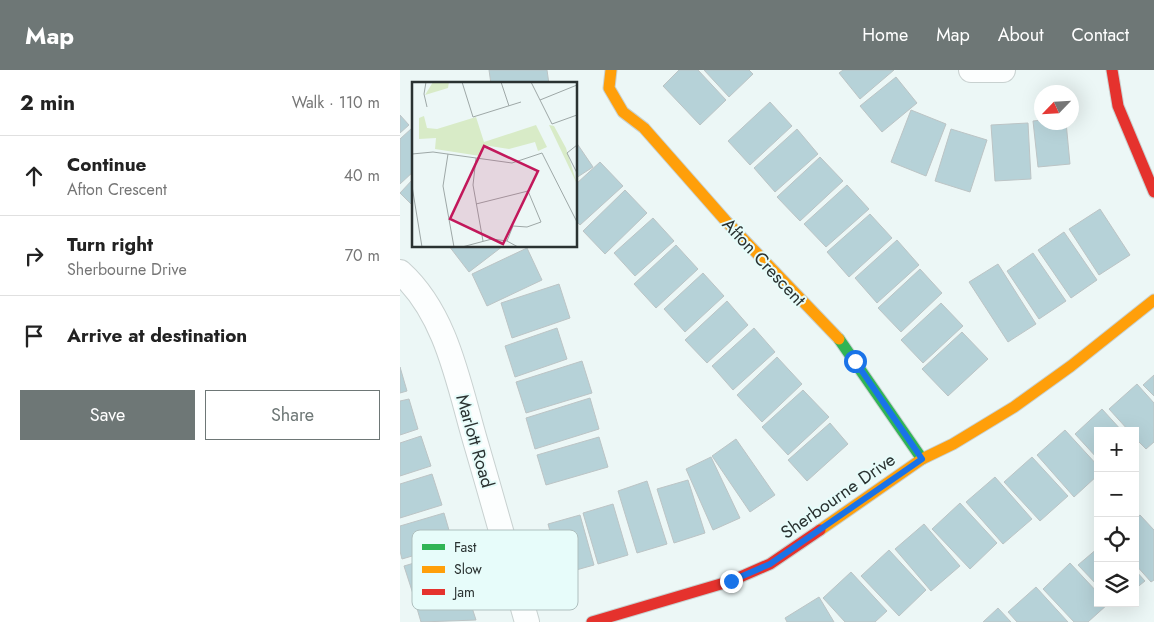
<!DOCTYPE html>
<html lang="en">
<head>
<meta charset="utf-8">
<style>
	:root { --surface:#fff; --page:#f6f6f6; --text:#222; --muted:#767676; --line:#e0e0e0; --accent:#6e7776 }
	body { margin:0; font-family:Jost,sans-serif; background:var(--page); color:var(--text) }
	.controls { position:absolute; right:15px; bottom:15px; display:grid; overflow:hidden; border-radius:0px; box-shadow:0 5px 20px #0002 }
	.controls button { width:45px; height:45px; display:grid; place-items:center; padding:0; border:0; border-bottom:1px solid var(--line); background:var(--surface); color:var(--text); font:25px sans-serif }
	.compass { position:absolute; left:634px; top:15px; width:45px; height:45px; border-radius:50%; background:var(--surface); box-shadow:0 5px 20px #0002; rotate:245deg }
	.stop { position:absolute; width:15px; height:15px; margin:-11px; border:4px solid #1a73e8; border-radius:50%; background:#fff }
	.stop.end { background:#1a73e8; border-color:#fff; box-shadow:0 1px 5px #0008 }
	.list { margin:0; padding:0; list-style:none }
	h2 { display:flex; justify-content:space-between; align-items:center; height:65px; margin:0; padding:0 20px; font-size:21px }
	h2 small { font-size:16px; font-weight:400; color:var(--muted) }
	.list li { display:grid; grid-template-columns:32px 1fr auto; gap:15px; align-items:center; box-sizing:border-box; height:80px; padding:0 20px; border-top:1px solid var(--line) }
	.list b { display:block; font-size:19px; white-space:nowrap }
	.list p { margin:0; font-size:16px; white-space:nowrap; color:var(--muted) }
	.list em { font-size:16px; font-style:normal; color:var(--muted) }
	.actions { display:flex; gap:10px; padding:15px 20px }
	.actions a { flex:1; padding:11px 0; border:1px solid var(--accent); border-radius:0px; text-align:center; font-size:18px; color:var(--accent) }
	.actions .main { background:var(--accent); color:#fff }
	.icon { flex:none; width:28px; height:28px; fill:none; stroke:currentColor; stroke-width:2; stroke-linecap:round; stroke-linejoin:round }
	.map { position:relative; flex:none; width:754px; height:552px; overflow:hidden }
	header { display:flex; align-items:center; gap:30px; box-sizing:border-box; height:70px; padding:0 25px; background:var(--accent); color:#fff }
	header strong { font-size:24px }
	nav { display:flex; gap:28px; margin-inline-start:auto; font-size:18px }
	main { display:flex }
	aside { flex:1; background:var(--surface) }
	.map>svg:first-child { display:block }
	.building { fill:#b6d2d8; stroke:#bcc4c5 }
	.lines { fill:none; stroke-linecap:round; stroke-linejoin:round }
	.street-casing { stroke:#c8d1d0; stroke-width:26 }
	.fast-casing { stroke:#c8d1d0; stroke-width:13 }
	.slow-casing { stroke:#c8d1d0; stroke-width:13 }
	.jam-casing { stroke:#c8d1d0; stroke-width:13 }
	.street { stroke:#fcfefe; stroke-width:24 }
	.fast { stroke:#30b455; stroke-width:11 }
	.slow { stroke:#ff9f0a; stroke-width:11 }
	.jam { stroke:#e5322d; stroke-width:11 }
	.route { stroke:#1a73e8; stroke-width:6 }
	.labels { text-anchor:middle; stroke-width:4; stroke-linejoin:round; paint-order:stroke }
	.street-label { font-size:18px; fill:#2a3231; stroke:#e7fcfa }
	.inset-road { fill:none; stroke:#9ea8a7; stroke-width:1 }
	.view { fill:#c2185b; fill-opacity:0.15; stroke:#c2185b; stroke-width:2.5 }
	.inset-edge { fill:none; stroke:#2a3231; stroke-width:2.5 }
	.key { fill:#e7fcfa; stroke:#aebfbe; stroke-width:1 }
	.key-label { font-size:14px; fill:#2a3231 }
</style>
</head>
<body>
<header>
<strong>Map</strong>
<nav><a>Home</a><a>Map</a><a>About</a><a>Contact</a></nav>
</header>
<main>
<aside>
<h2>2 min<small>Walk · 110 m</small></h2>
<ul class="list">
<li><svg class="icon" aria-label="ahead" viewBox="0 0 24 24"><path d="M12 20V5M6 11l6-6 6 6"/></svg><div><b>Continue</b><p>Afton Crescent</p></div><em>40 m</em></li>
<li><svg class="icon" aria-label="right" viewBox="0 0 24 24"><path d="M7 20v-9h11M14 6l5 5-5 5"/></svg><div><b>Turn right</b><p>Sherbourne Drive</p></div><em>70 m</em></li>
<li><svg class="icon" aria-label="arrive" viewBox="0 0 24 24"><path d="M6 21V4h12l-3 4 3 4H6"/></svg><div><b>Arrive at destination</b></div></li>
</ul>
<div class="actions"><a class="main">Save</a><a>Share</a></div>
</aside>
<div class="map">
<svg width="754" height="552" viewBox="0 0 754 552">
	<rect width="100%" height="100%" fill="#ecf7f6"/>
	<g class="building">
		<polygon points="89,0 147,0 149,14 91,14"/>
		<polygon points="279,0 298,0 326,30 300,55 263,16"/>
		<polygon points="304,0 349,0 353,4 329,27"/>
		<polygon points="443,0 494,0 460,29 439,3"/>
		<polygon points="496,7 517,33 482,62 460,36"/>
		<polygon points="370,32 392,56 350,95 328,71"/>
		<polygon points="511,40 546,54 526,106 491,92"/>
		<polygon points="0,45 9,55 0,63"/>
		<polygon points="642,50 642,52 666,52 670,94 638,97 633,51"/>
		<polygon points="628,53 631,109 595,111 591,55"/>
		<polygon points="12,58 14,101 0,114 0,69"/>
		<polygon points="397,59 418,84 375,122 354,98"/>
		<polygon points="551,59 587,70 570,122 535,111"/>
		<polygon points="176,72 193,97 176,108"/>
		<polygon points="420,87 443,111 400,151 377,127"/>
		<polygon points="200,92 223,116 180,155 176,151 176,114"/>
		<polygon points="14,108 14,137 0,123"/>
		<polygon points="447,115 469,139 426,177 404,154"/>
		<polygon points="225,120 247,143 205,184 183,161"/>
		<polygon points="700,139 730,185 699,205 669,159"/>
		<polygon points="470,144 492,168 449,207 427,182"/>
		<polygon points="253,148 274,171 235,206 214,183"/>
		<polygon points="664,162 697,210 671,228 638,180"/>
		<polygon points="497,170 519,195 477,233 455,208"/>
		<polygon points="276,175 298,199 256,238 234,214"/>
		<polygon points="49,176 103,176 69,202"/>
		<polygon points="127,178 142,210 87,236 72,204"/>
		<polygon points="633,183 666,231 639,249 607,201"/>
		<polygon points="598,194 636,254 608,272 569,212"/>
		<polygon points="520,199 542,223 501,262 478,238"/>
		<polygon points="303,203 324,226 285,262 264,239"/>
		<polygon points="159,214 170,248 112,268 101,233"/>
		<polygon points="327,231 348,255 307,293 285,270"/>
		<polygon points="541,233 563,256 523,293 501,270"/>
		<polygon points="157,258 167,289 115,307 105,276"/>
		<polygon points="354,258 375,282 333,320 312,296"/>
		<polygon points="562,262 588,289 548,326 522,299"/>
		<polygon points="377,287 402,314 362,352 337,325"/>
		<polygon points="182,291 192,323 126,343 116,312"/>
		<polygon points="0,297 7,321 0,323"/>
		<polygon points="754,305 754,326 743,315"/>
		<polygon points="737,314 754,333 754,372 746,379 735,368 735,361 729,361 709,339"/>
		<polygon points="403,320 429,347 388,385 362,357"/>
		<polygon points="190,328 199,359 135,379 126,348"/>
		<polygon points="9,329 18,359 0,365 0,331"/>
		<polygon points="702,339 722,361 698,361 698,389 675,364"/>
		<polygon points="430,353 448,374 407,411 388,390"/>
		<polygon points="665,360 698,396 698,405 674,427 637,385"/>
		<polygon points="21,366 31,396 0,406 0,373"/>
		<polygon points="199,367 208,397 146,415 137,385"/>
		<polygon points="336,369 375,425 350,442 312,386"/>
		<polygon points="311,387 340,448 313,460 286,399"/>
		<polygon points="632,387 668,426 640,451 604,412"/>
		<polygon points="32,404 42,435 0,448 0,414"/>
		<polygon points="595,407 632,449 603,474 566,432"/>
		<polygon points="288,410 305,463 274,473 257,419"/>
		<polygon points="247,411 267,474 237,483 218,421"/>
		<polygon points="560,433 597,473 570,499 532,459"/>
		<polygon points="213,434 228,485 198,494 183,443"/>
		<polygon points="44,443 53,474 2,489 0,481 0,456"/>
		<polygon points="180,445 194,495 162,504 148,454"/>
		<polygon points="740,445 754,460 754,510 751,512 735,494 735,449"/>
		<polygon points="524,454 560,496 531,521 495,479"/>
		<polygon points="698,478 698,516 678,495"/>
		<polygon points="489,480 526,520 499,546 461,506"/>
		<polygon points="55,481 64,512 14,527 4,496"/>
		<polygon points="670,493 698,523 698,533 708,534 688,552 674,552 643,519"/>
		<polygon points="735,500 745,511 735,519"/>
		<polygon points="451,502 487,541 475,552 445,552 423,528"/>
		<polygon points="636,517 668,552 617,552 608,542"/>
		<polygon points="66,519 76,550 21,552 16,535"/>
		<polygon points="419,527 434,552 387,552 385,548"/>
		<polygon points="598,538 611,552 583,552"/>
	</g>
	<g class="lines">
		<g class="street-casing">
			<g id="street">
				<polyline points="571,0 603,0"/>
				<path d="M0 202C48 245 59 317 77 377 94 435 110 493 127 552"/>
			</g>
		</g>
		<g class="fast-casing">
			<polyline id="fast" points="439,269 522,389"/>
		</g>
		<g class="slow-casing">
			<g id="slow">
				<polyline points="211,0 209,18 223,42 244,58 325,150 439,269"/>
				<polyline points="420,460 522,389 553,374 614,337 671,296 754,230"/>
			</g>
		</g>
		<g class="jam-casing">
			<g id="jam">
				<polyline points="712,0 718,36 754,122"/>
				<polyline points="192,552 331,511 370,494 420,460"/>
			</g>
		</g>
		<use href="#street" class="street"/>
		<use href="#fast" class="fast"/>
		<use href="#slow" class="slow"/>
		<use href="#jam" class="jam"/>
	</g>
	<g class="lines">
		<polyline class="route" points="331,511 370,494 522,389 455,291"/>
	</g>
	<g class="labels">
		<g class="street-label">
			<text transform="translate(364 192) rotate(47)" y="6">Afton Crescent</text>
			<text transform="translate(75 371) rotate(74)" y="6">Marlott Road</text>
			<text transform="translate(438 426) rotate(-35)" y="6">Sherbourne Drive</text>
		</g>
	</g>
	<g transform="translate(12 12)">
		<rect width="165" height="165" fill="#ecf7f6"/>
		<path d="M21 0H37L36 6 13 13ZM12 34 15 46 25 47 64 35 72 60 124 43 135 65 126 69 123 60 97 67 71 63 68 74 23 67 24 56 7 57V36ZM137 43 142 44 154 66 165 102Z" fill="#d8ebc7"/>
		<path class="inset-road" d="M14 0 12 12 15 25M50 0 61 35 109 20M89 0 97 24M119 0 140 42 165 33M128 18 165 3M165 63 155 71 165 91M0 72 21 70 100 81 130 71 165 140M36 72 31 104 42 165M64 76 61 103 71 159M0 104 10 165M64 122 116 109 129 140 115 145 101 144 95 159M50 165 80 157 95 159 106 165"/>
		<path class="view" d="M72 64 126 89 91 162 38 137Z"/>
		<rect width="165" height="165" class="inset-edge"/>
	</g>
	<rect x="12" y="460" width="166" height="80" rx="8" class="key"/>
	<rect x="22" y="474" width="23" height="6" fill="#30b455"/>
	<rect x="22" y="496" width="23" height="7" fill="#ff9f0a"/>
	<rect x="22" y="519" width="23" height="6" fill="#e5322d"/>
	<g class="key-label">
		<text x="54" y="482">Fast</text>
		<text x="54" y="504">Slow</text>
		<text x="54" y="527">Jam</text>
	</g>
</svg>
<div class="controls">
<button>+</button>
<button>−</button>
<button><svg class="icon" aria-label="locate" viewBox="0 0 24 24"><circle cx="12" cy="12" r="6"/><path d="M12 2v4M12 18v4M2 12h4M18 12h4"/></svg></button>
<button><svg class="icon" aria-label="layers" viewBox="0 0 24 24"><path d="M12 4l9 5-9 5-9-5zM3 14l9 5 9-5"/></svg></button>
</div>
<svg class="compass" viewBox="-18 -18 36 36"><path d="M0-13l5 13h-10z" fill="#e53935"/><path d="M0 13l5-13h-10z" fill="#767676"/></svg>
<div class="stop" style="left:455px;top:291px"></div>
<div class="stop end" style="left:331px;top:511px"></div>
</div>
</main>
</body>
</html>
